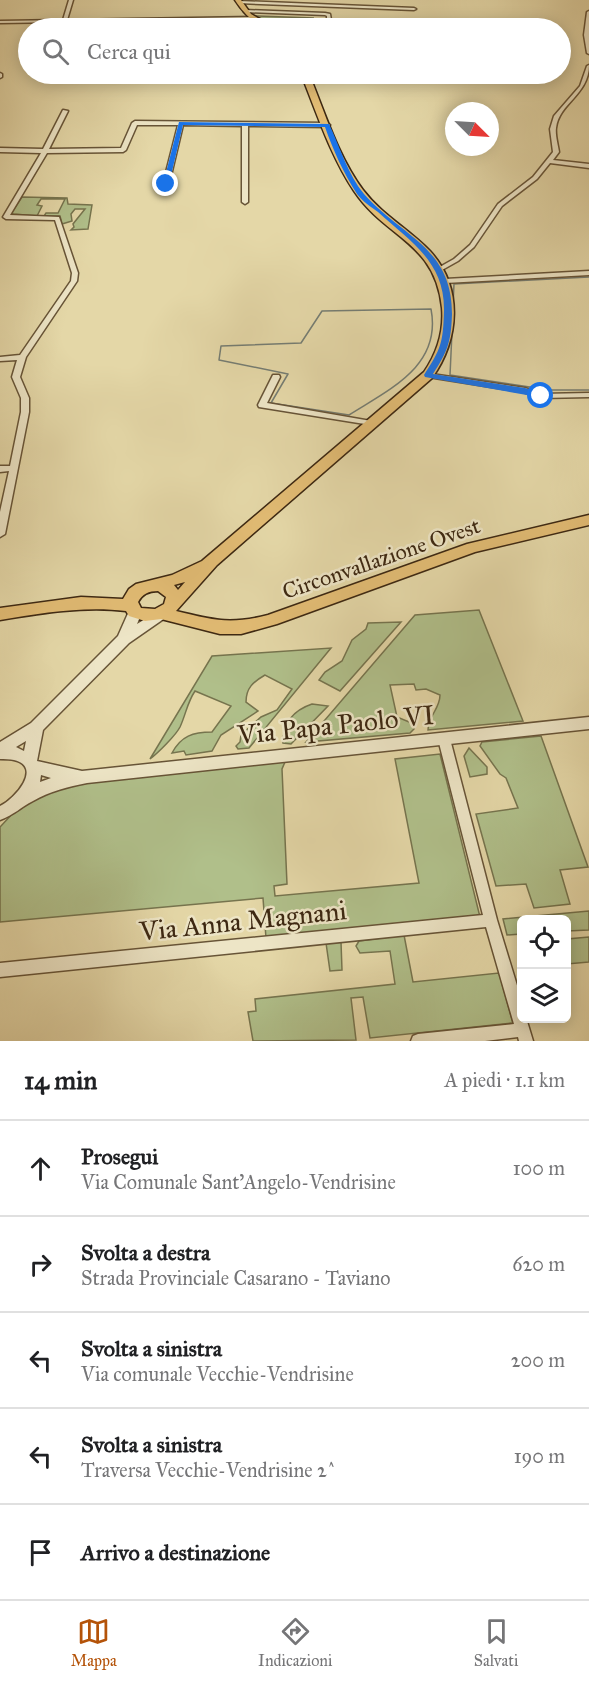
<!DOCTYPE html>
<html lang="it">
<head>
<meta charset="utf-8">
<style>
	:root { --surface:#fff; --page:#f2f2f2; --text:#202124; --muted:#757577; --line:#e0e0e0; --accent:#b45309 }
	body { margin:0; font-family:"IM FELL Great Primer",serif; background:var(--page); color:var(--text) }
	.controls { position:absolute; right:18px; bottom:18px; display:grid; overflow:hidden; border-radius:9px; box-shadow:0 3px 15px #0003 }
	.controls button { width:54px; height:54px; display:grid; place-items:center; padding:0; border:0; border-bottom:2px solid var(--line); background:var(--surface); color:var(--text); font:30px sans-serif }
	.compass { position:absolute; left:445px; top:102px; width:54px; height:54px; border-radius:50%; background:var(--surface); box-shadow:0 3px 15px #0003; rotate:114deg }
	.stop { position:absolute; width:18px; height:18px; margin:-14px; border:4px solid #1a73e8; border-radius:50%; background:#fff }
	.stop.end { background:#1a73e8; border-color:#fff; box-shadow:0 2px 6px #0008 }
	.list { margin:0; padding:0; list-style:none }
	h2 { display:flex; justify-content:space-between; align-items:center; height:78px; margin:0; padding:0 24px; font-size:26px }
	h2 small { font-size:20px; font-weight:400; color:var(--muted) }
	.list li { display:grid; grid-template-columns:39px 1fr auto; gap:18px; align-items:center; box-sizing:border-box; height:96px; padding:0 24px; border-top:2px solid var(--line) }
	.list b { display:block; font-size:22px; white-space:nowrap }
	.list p { margin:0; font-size:20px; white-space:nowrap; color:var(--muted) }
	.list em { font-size:20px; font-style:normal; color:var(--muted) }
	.icon { flex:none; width:33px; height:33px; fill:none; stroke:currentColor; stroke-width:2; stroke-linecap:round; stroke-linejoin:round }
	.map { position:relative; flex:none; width:589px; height:1041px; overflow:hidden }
	.search { position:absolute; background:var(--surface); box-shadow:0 3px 15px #0003; left:18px; right:18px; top:18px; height:66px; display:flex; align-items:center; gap:15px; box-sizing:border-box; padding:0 21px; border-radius:33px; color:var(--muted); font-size:22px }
	.sheet { height:558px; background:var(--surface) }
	nav { display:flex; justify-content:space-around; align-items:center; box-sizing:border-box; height:84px; border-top:2px solid var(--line); background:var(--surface); font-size:16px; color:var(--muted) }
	nav a { display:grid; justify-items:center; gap:3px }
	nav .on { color:var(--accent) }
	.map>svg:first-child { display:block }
	.green { fill:#b0bf8a; stroke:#76744e; stroke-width:1.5 }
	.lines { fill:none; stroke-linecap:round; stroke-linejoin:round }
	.stream { stroke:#757d73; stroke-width:1.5 }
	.minor-casing { stroke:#675437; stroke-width:3 }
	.tertiary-casing { stroke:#675437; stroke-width:3 }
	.primary-casing { stroke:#3d2812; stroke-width:3 }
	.minor { fill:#ede5c6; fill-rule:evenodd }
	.tertiary { fill:#ede5c6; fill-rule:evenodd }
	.primary { fill:#e2bc74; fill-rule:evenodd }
	.route { fill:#1a73e8 }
	.labels { text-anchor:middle; stroke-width:5; stroke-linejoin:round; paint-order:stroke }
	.street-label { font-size:22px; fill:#3d2812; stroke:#ede5c6 }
	.near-street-label { font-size:27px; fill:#3d2812; stroke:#ede5c6 }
</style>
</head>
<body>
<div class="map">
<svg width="589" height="1041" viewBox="0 0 589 1041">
	<rect width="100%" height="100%" fill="#e4d7a7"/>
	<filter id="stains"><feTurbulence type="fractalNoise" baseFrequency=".00333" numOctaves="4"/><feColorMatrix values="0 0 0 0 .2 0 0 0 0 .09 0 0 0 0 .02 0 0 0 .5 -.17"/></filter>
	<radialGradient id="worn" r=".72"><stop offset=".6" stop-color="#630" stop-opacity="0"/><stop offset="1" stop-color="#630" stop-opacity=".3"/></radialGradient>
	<g class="green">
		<path d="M257 16 313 18 310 25C287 24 278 30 257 16Z"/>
		<polygon points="22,197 67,198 68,204 92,205 88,229 71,230 74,227 73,224 85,209 75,209 71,214 72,221 62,224 60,216 44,216 46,213 58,213 65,199 41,199 37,205 42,206 37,216 13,214 12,212"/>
		<path d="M479 610 523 721 428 730C428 716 440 709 440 695L426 689 416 690 414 684 390 685 397 717 414 724V729L410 733 306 742 415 615Z"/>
		<polygon points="401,622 340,691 319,680 325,672 342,661 352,640 366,629 368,623"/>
		<path d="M331 648 249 748 238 749 236 746 240 742 241 735 261 717 277 710 292 689 265 675C253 682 246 688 246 702L258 711 221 735 212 751 186 755 184 751 172 753C181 736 193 732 212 732L231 706 195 691C187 703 186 714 180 727 176 735 158 753 150 759L212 656Z"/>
		<path d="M312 704 328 706 291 744 283 743C283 722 294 710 312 704Z"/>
		<polygon points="541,736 588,867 560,870 570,904 534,908 526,884 496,886 476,814 518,808 506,778 500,774 480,746 482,742"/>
		<polygon points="469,748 487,767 487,774 470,777 464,756"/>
		<polygon points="440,754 480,917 266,938 263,898 0,922 0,827 14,812 57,786 281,761 285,762 282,769 287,884 274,886 275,896 419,883 395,759"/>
		<polygon points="589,911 589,930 567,931 566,920 522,920 521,934 507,935 503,919"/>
		<polygon points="404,935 413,982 499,973 513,1023 370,1038 363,997 351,998 356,1040 253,1041 248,1012 256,1011 255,999 395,984 390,951 360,953 356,946 359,941"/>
		<polygon points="589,937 589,962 567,964 567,939"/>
		<polygon points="341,942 342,970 330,971 326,943"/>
	</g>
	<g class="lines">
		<g class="stream">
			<polyline points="453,305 454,284 589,277"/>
			<path d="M431 309C442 366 390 389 349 415L271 403 288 374 219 360 221 346 301 343 322 311Z"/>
			<polyline points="452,332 450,375 550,390 589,390"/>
		</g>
		<g class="minor-casing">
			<g id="minor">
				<polygon points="69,0 73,0 67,20 254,17 256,18 254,19 0,23 0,21 63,20"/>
				<polygon points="239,1 414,8 416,9 414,10 238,3"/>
				<polygon points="245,10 325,13 330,14 331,20 432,24 434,25 432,26 331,22 327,21 327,16 325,15 244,12"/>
				<polygon points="589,11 589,54 587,53 584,35 587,12"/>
				<path d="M589 65C589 95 559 103 556 128 555 135 558 145 559 152L553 160 589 164V168L550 163 537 179 502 206 474 247 458 261 442 270H438V268L454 259 470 245 498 204 533 177 553 152 550 129 554 116 580 86 587 66Z"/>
				<polygon points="0,73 2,74 2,77 0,78"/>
				<polygon points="63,110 68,111 49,149 121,148 132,123 135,121 327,123 330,125 327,127 248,126 248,202 245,204 242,202 242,126 183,125 169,184 166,186 163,184 178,125 137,125 126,150 123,152 47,153 10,215 59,217 78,273 77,281 26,357 20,377 29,398 29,412 5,534 0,537 0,512 9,471 0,472 0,466 10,466 21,412 21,398 12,377 17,360 0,361 0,357 20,355 71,281 72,273 55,220 6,219 3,217 41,153 0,152 0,148 43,149"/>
				<polygon points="589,271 589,275 445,283 442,281 445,279"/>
				<polygon points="425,373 525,388 542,394 589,393 589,397 541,398 523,392 428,377 425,377"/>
				<polygon points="273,375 279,375 280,377 267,403 371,421 375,423 371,425 259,407 258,405"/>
				<polygon points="444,734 448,736 450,739 497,920 522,1002 522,1018 526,1018 533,1041 519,1041 518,1037 485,1041 411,1041 413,1036 418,1034 514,1024 486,927 0,977 0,963 483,915 438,739 440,736"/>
			</g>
		</g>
		<g class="tertiary-casing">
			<path id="tertiary" d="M135 607 140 609 142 612 137 624 160 610 165 612 167 615 165 618 129 643 43 730 37 761 82 771 589 717V729L87 783C68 787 50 791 33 801 21 807 14 815 0 820V806C15 799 43 767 14 760 10 759 4 759 0 759V742L31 723 118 636 130 609ZM26 741 24 751 16 747ZM41 775 51 778 40 782Z"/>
		</g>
		<g class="primary-casing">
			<g id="primary">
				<path d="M235 0H241L251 14 275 28C257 28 244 14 235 0Z"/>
				<path d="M301 74H309C325 113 338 156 363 190 382 215 409 229 430 251 464 288 459 340 432 378L217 565 176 611C214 620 229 625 268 615L467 544 589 515V525L475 552 277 624 241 634H220L161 619 145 621 129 616 126 611C84 606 42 613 0 620V608L81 597 123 599 129 589 136 584 172 575 202 561 424 372C437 353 444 332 442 308 435 241 386 239 354 191 330 155 317 113 301 74ZM185 582 178 590 174 585ZM158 591 166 597 164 604 155 609 141 608 138 602C142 594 149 591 158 591Z"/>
			</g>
		</g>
		<use href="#minor" class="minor"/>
		<use href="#tertiary" class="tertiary"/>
		<use href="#primary" class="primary"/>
	</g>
	<path class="route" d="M179 122 329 124C340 147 348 175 364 194 402 237 452 247 452 314 451 342 448 351 433 374L525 388 544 394V398L425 377 424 375C441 349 443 343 444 311 445 262 411 242 378 212 371 207 362 201 357 194 344 174 333 150 325 127L183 125 169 184 166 186 163 184Z"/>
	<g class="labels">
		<g class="street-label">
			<text transform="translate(381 558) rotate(-19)" y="8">Circonvallazione Ovest</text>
		</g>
		<g class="near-street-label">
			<text transform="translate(336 725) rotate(-6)" y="9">Via Papa Paolo VI</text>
			<text transform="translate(243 921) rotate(-6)" y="9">Via Anna Magnani</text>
		</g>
	</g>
	<rect width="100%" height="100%" filter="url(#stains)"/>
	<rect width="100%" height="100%" fill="url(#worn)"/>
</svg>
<div class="controls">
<button><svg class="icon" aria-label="locate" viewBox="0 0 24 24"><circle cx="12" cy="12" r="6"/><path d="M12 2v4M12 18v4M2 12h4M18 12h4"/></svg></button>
<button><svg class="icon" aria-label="layers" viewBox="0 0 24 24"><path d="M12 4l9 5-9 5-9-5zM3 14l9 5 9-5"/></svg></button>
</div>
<svg class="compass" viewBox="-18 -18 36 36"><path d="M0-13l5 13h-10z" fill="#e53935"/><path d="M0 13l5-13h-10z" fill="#757577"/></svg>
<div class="stop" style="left:541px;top:396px"></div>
<div class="stop end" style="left:166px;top:184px"></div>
<div class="search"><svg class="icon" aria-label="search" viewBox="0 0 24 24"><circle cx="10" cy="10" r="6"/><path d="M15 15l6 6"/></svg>Cerca qui</div>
</div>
<section class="sheet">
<h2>14 min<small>A piedi · 1.1 km</small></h2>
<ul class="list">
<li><svg class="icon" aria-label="ahead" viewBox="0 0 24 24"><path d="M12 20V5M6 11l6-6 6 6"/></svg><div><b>Prosegui</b><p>Via Comunale Sant'Angelo-Vendrisine</p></div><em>100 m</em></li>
<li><svg class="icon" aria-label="right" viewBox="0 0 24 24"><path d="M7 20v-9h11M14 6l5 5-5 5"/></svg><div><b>Svolta a destra</b><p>Strada Provinciale Casarano - Taviano</p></div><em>620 m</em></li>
<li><svg class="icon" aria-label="left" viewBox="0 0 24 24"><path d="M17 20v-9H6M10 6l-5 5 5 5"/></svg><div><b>Svolta a sinistra</b><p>Via comunale Vecchie-Vendrisine</p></div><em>200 m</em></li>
<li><svg class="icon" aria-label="left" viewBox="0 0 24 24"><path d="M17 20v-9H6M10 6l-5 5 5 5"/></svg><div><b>Svolta a sinistra</b><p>Traversa Vecchie-Vendrisine 2^</p></div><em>190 m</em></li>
<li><svg class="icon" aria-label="arrive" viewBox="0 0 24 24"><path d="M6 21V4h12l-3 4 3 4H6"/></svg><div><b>Arrivo a destinazione</b></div></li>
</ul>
</section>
<nav>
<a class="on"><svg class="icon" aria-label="map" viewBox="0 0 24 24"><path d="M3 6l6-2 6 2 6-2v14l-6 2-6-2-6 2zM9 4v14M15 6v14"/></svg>Mappa</a>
<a><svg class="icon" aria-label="directions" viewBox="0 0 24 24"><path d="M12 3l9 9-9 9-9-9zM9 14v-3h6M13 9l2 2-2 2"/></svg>Indicazioni</a>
<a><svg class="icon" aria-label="saved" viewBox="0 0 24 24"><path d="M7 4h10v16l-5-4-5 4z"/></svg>Salvati</a>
</nav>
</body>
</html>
